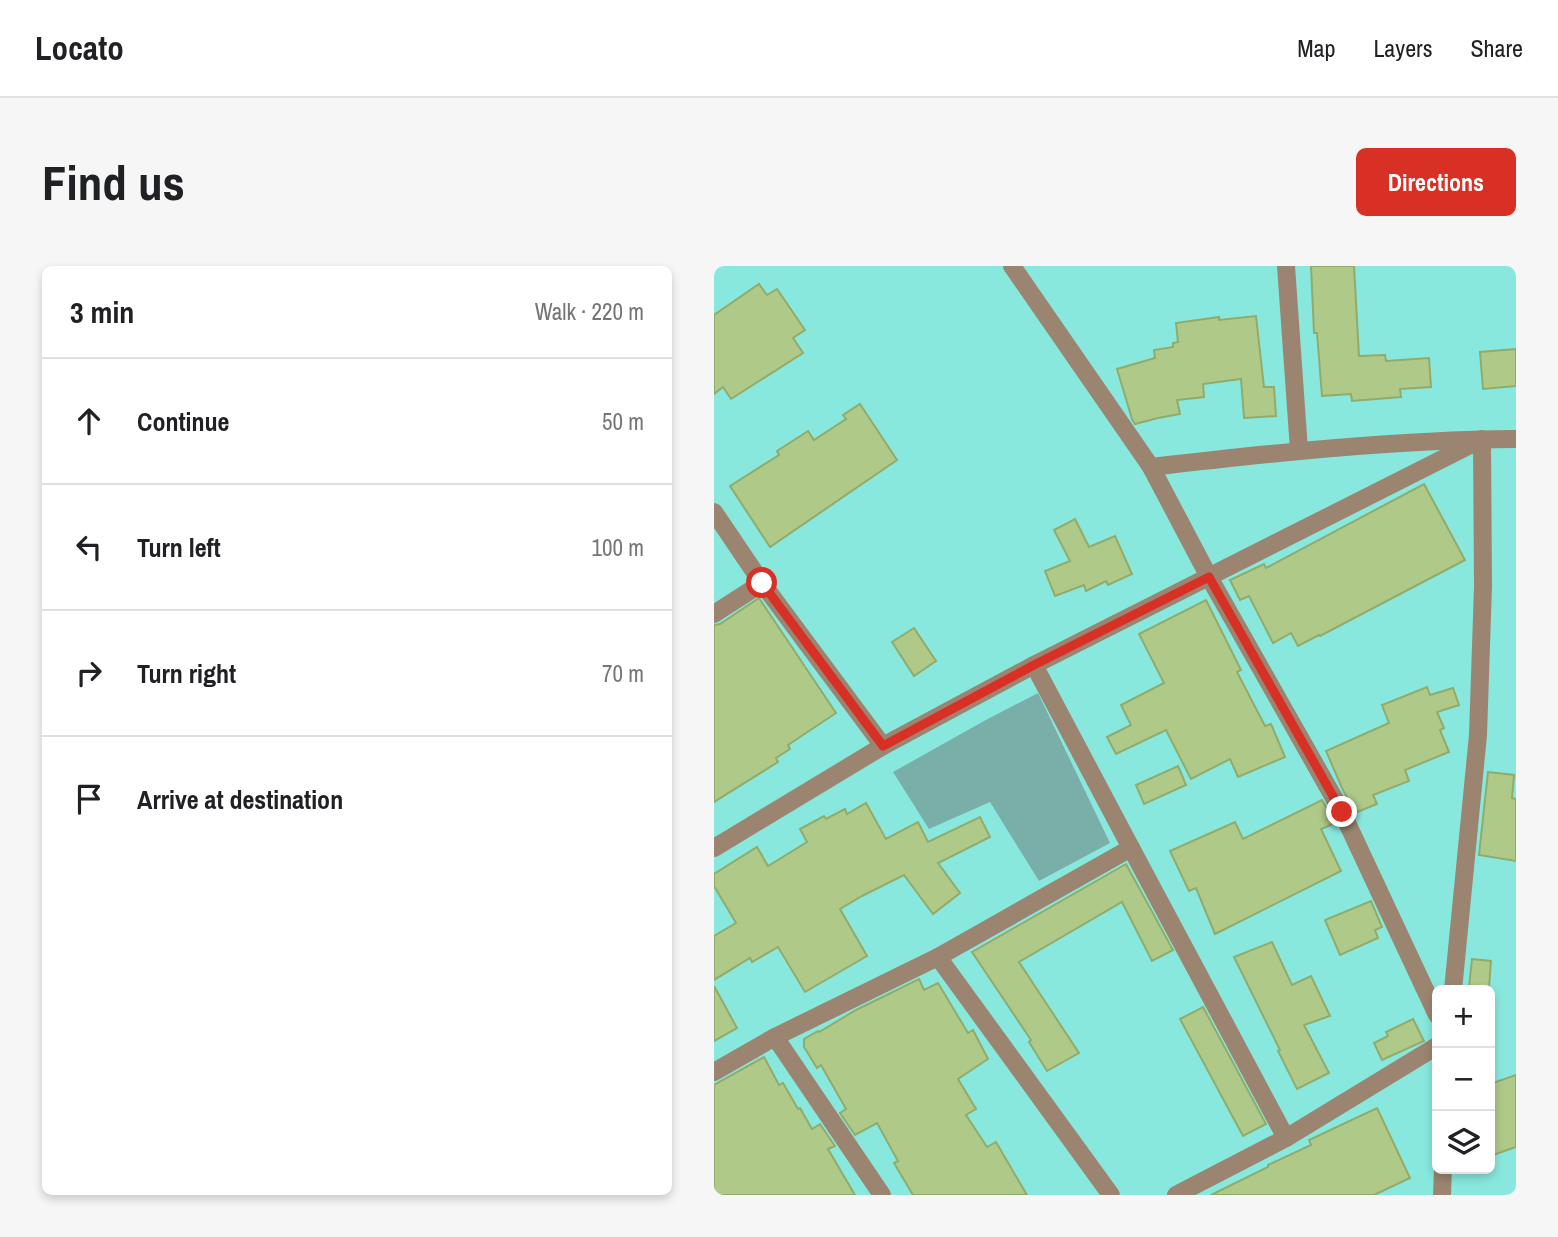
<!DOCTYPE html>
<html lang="en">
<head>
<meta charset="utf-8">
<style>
	:root { --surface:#fff; --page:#f6f6f6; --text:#202124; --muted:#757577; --line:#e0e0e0; --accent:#d93025 }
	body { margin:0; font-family:"Archivo Narrow",sans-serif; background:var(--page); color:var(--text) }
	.controls { position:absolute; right:21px; bottom:21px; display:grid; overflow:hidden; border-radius:10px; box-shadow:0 4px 10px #0003 }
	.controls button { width:63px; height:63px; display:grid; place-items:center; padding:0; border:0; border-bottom:2px solid var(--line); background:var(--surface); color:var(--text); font:35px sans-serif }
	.stop { position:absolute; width:21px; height:21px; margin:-16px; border:5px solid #d93025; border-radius:50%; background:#fff }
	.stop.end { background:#d93025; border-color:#fff; box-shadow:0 2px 7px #0008 }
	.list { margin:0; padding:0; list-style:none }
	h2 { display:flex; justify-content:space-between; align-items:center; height:91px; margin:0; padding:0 28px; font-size:30px }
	h2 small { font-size:23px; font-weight:400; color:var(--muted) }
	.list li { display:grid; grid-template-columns:46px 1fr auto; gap:21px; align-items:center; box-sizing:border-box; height:126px; padding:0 28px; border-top:2px solid var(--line) }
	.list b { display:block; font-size:26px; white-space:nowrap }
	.list em { font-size:23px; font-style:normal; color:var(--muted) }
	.icon { flex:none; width:38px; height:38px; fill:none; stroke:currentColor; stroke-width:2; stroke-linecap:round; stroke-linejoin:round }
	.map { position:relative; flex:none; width:802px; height:929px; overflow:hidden; border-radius:10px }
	header { display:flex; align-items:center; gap:42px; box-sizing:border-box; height:98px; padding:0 35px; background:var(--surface); border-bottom:2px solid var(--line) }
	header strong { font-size:33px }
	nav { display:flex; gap:38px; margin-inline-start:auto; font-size:24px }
	.intro { display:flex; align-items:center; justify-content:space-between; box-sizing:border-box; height:168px; padding:0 42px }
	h1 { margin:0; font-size:49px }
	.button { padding:18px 32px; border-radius:10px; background:var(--accent); color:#fff; font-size:24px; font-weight:700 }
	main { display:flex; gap:42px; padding:0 42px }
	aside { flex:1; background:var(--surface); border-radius:10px; box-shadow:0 4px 10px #0003 }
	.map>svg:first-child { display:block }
	.green { fill:#7aafa9 }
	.building { fill:#aec988; stroke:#91ab6b; stroke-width:2 }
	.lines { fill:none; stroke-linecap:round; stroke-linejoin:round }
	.minor { stroke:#9b8570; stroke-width:18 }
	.route { stroke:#d93025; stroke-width:9 }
</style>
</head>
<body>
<header>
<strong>Locato</strong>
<nav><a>Map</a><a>Layers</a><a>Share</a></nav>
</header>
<div class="intro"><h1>Find us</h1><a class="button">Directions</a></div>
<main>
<aside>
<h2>3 min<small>Walk · 220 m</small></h2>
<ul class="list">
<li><svg class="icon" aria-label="ahead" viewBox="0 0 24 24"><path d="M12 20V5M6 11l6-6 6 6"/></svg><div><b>Continue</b></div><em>50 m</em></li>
<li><svg class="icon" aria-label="left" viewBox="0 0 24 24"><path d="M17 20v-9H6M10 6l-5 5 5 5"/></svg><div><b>Turn left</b></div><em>100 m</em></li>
<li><svg class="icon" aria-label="right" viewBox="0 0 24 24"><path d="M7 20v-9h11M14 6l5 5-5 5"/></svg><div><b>Turn right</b></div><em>70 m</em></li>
<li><svg class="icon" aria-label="arrive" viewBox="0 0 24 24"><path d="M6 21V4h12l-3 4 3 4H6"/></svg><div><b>Arrive at destination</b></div></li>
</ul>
</aside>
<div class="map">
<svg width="802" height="929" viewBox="0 0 802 929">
	<rect width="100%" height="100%" fill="#89e8de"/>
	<polygon class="green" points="324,427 396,577 325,615 276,536 215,563 179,506 270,455"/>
	<g class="building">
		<polygon points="597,0 640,0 645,90 671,89 672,95 715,92 717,121 686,123 687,131 638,135 637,128 608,130 603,67 600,67"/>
		<polygon points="45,18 53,29 63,23 91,64 79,72 89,87 17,133 9,121 0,128 0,49"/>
		<polygon points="542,50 550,121 560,121 562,150 530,152 527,113 489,118 490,131 463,134 466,148 444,152 421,158 418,153 403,103 441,92 440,84 459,81 459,77 464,76 462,57 505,51 505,54"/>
		<polygon points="802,83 802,120 769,123 766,86"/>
		<polygon points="146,138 183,194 56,281 16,220 65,189 63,185 94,165 100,174 132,153 129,149"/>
		<polygon points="710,218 751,294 606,370 605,369 584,380 577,367 559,377 535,330 526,334 516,314 550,298 552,302"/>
		<polygon points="361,253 375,281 401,270 418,308 394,319 392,315 372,325 370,319 341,330 331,305 356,295 340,264"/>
		<polygon points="45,332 122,447 74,479 76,483 62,492 64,496 0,536 0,359 6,358"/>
		<polygon points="492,334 527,404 523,406 551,460 557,458 571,491 524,511 516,493 477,513 452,464 402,488 393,471 417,459 407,439 450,417 425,368"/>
		<polygon points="200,362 222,395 200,410 178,376"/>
		<polygon points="713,421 716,429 739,422 745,439 723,446 730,462 726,464 735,486 691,504 695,515 659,529 663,538 641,547 628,522 612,485 675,457 668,439"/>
		<polygon points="464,500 472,519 430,538 422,519"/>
		<polygon points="774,506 800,509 798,532 802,533 802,595 765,589"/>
		<polygon points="608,534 621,557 607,563 627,605 501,668 482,622 475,625 456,585 521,556 529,573"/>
		<polygon points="152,537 172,573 204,556 214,576 266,551 276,571 224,597 246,627 219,648 190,609 148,630 126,643 153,690 91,726 64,681 38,696 36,692 0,714 0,670 22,657 0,620 0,608 43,581 54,600 93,576 86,563 110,550 112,553 131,543 133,548"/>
		<polygon points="412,598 459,684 438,695 408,636 305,696 365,787 333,805 315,776 317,774 258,686"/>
		<polygon points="657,635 668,661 661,664 664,672 626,689 611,654"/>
		<polygon points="558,676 578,719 597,710 616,750 590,759 615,807 583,823 564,785 566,784 520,691"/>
		<polygon points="758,693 777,695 775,722 755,721"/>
		<polygon points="205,713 210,724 224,717 254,767 259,764 274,793 244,813 262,843 252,849 273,881 282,876 313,929 199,929 180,897 184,895 163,857 141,869 126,847 132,843 107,799 103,802 90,781 90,773 104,765 105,766 142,744"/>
		<polygon points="0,720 23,762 0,775"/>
		<polygon points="489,741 552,858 529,870 466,753"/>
		<polygon points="699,753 710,775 668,794 660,777 674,770 672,766"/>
		<polygon points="50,791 65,819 69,817 84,843 86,842 98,863 106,858 121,880 114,883 141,929 0,929 0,819"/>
		<polygon points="802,809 802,881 776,890 776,818"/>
		<polygon points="663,842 696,912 660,929 497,929 554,901 554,899 597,879 595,874"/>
	</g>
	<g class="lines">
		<g class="minor">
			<polyline points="298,0 437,201 495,311 628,546 723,749"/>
			<polyline points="572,0 585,184"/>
			<path d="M437 201C558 187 680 174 802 173"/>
			<polyline points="0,246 48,317 169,480"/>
			<polyline points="0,348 48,317"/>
			<polyline points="320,399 417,582 572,872"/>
			<polyline points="0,582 169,480 320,399 768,173 769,320 764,469 739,724"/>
			<polyline points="224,691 417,582"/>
			<polyline points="61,771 168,929"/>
			<polyline points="0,806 61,771 224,691 397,929"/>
			<polyline points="462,929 572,872 723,780"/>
			<polyline points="728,929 729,903"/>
		</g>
	</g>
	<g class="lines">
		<polyline class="route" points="48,317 169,480 320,399 495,311 628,546"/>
	</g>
</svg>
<div class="controls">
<button>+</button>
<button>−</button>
<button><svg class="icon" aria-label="layers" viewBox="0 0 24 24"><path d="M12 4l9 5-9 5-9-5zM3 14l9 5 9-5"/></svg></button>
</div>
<div class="stop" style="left:48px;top:317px"></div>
<div class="stop end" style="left:628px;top:546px"></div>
</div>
</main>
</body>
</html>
